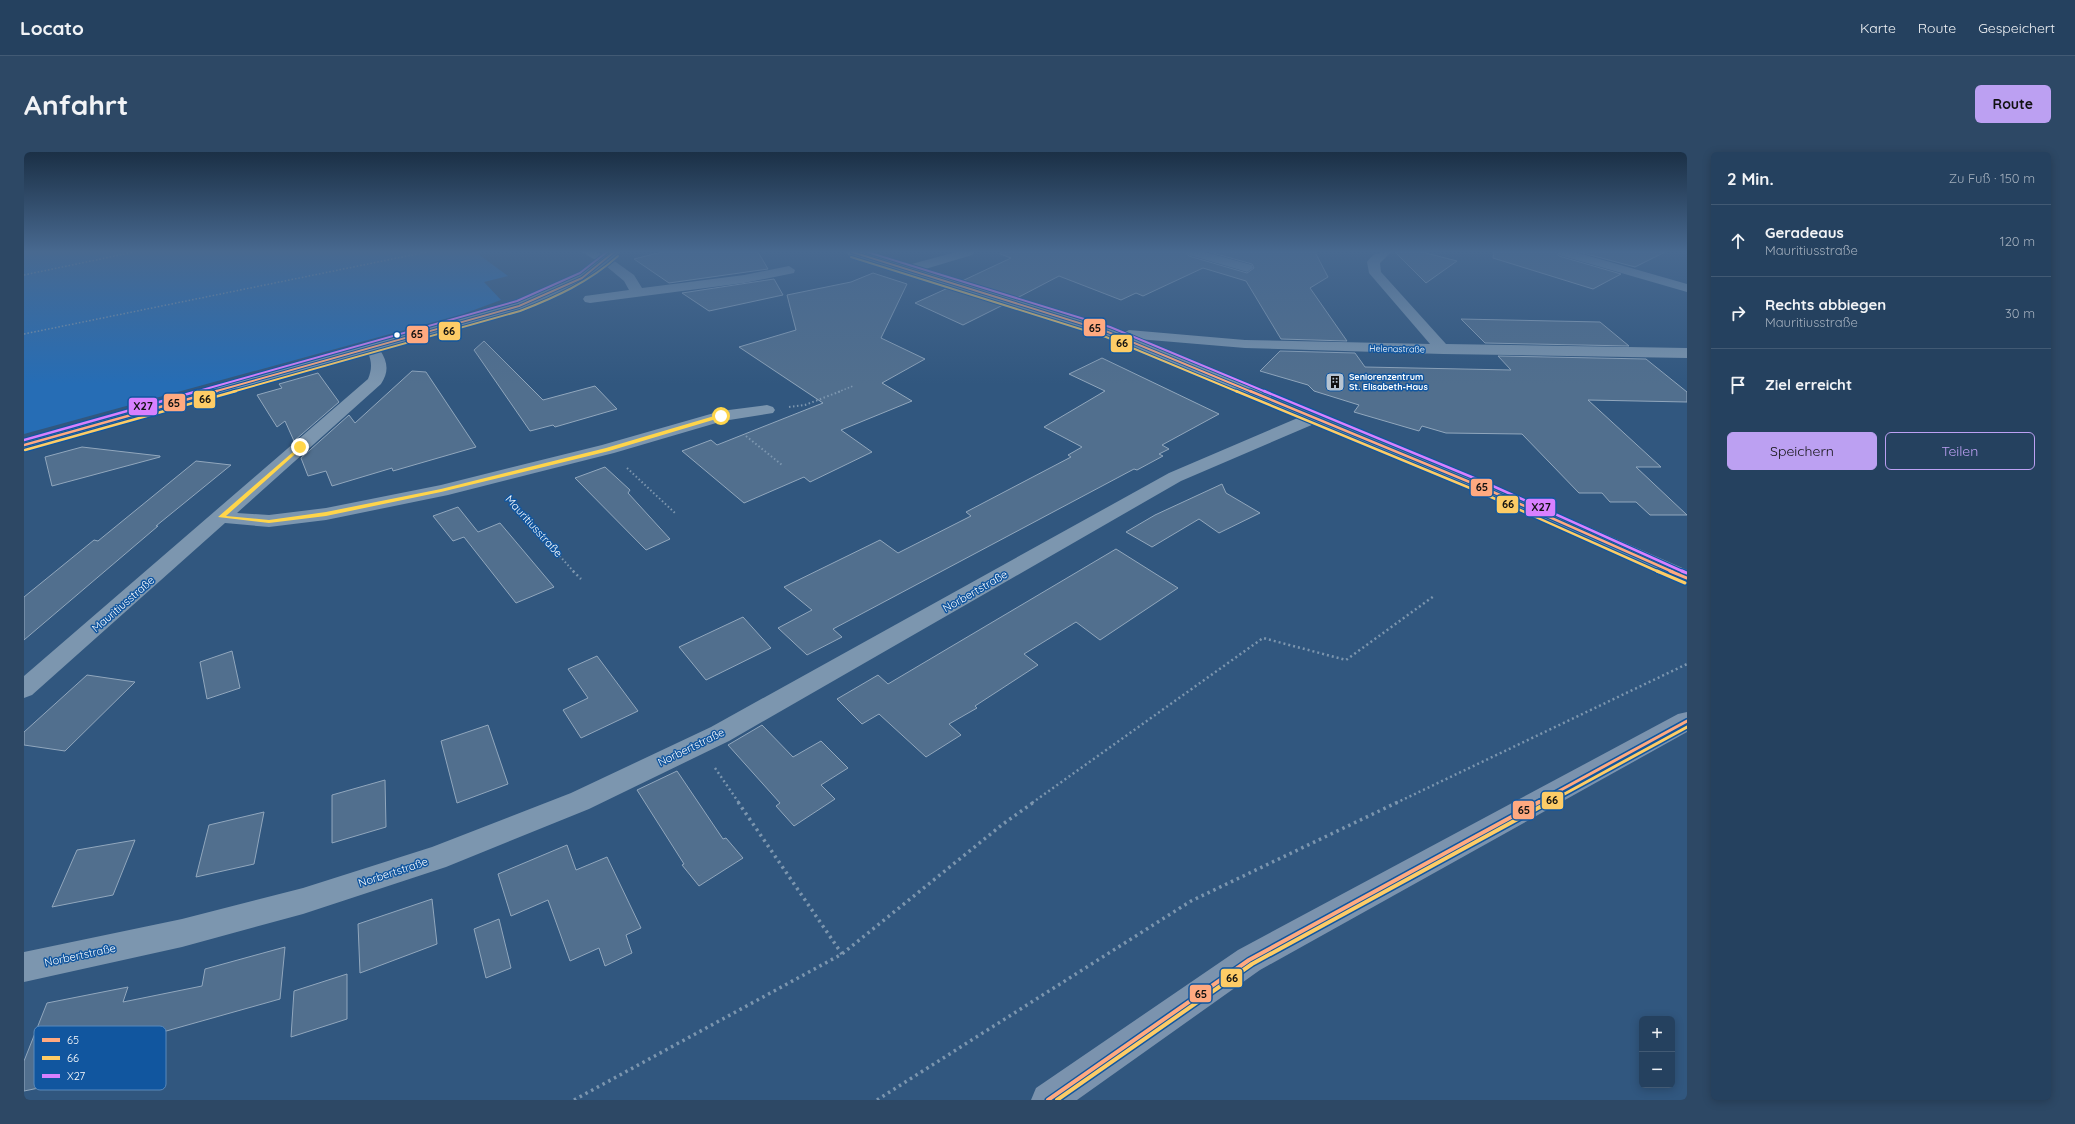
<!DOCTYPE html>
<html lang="de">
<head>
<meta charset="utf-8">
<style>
	:root { --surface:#25415f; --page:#2d4865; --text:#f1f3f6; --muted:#a3afbd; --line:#425a74; --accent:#bca0f2 }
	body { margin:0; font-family:Quicksand,sans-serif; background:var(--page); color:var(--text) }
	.controls { position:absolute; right:12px; bottom:12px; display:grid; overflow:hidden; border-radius:6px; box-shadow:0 2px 10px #0003 }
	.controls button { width:36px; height:36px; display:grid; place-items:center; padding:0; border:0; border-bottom:1px solid var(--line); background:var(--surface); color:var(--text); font:20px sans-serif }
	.stop { position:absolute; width:12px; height:12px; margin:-9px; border:3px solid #ffd54a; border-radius:50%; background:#fff }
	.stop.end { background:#ffd54a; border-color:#fff; box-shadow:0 1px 4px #0008 }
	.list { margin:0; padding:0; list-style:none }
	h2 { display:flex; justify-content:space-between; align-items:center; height:52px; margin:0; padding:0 16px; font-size:17px }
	h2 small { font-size:13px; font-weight:400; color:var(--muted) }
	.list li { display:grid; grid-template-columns:26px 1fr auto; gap:12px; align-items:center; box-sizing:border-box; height:72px; padding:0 16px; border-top:1px solid var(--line) }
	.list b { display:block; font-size:15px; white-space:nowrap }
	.list p { margin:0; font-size:13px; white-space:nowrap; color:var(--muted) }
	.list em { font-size:13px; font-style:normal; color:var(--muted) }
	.actions { display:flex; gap:8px; padding:12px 16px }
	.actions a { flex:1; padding:9px 0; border:1px solid var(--accent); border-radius:6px; text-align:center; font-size:14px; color:var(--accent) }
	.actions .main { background:var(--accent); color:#111 }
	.icon { flex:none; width:22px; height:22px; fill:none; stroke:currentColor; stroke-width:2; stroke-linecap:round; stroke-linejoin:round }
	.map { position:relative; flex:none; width:1663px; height:948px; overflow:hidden; border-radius:6px }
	header { display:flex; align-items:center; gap:24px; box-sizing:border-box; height:56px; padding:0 20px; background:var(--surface); border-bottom:1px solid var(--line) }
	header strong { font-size:19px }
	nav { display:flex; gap:22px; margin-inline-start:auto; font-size:14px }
	.intro { display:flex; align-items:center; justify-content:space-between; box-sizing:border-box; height:96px; padding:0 24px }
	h1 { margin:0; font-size:28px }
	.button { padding:10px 18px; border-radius:6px; background:var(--accent); color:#111; font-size:14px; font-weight:700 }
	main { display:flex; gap:24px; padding:0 24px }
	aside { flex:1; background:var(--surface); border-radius:6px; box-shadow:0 2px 10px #0003 }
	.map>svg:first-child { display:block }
	.green { fill:#266db5 }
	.building { fill:#516f8e; stroke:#91a7bd }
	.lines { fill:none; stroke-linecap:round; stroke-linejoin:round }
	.path-far3 { stroke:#7c96af; stroke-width:1.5; stroke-dasharray:1.5 2; stroke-linecap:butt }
	.path-far2 { stroke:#7c96af; stroke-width:2; stroke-dasharray:1.5 2.5; stroke-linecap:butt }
	.path-far1 { stroke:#7c96af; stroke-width:2.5; stroke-dasharray:2 3; stroke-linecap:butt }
	.path { stroke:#7c96af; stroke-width:3.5; stroke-dasharray:2.5 4; stroke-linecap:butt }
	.minor { fill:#7c96af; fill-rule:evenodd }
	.major { fill:#7b93ae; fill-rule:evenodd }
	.bus-1-far3-casing { stroke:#11569f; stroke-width:4 }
	.bus-1-far2-casing { stroke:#11569f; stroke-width:5 }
	.bus-1-far1-casing { stroke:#11569f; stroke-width:6 }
	.bus-1-casing { stroke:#11569f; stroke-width:7 }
	.bus-2-far3-casing { stroke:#11569f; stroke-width:4 }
	.bus-2-far2-casing { stroke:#11569f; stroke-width:5 }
	.bus-2-far1-casing { stroke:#11569f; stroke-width:6 }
	.bus-2-casing { stroke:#11569f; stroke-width:7 }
	.bus-3-far2-casing { stroke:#11569f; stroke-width:4 }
	.bus-3-far1-casing { stroke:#11569f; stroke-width:5 }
	.bus-3-casing { stroke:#11569f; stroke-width:6 }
	.bus-1-far3 { stroke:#ffa980; stroke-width:2 }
	.bus-1-far2 { stroke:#ffa980; stroke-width:2.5 }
	.bus-1-far1 { stroke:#ffa980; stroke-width:3 }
	.bus-1 { stroke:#ffa980; stroke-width:4 }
	.bus-2-far3 { stroke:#fdcc66; stroke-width:2 }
	.bus-2-far2 { stroke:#fdcc66; stroke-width:2.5 }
	.bus-2-far1 { stroke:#fdcc66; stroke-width:3 }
	.bus-2 { stroke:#fdcc66; stroke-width:4 }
	.bus-3-far2 { stroke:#d880ff; stroke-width:2 }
	.bus-3-far1 { stroke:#d880ff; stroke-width:2.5 }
	.bus-3 { stroke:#d880ff; stroke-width:3 }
	.route { fill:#ffd54a }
	.bus-dot { fill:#fff; stroke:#11569f; stroke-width:1.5 }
	.labels { text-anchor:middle; stroke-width:3; stroke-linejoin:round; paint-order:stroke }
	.far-street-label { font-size:9px; fill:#fff; stroke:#11569f }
	.far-poi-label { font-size:9px; font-weight:bold; fill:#fff; stroke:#11569f; text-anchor:start }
	.street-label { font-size:11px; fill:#fff; stroke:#11569f }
	.key { fill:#11569f; stroke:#5889bc; stroke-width:1 }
	.key-label { font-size:11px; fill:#fff }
	.line-badge { stroke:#11569f; stroke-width:1.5 }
	.pale-badge-label { font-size:11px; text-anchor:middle; font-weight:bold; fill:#111 }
</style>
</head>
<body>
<header>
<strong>Locato</strong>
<nav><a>Karte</a><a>Route</a><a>Gespeichert</a></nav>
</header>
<div class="intro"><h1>Anfahrt</h1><a class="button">Route</a></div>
<main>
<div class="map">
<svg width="1663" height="948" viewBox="0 0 1663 948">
	<rect width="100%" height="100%" fill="#31577f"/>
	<polygon class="green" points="0,100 456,100 454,102 484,124 460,130 477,148 439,162 0,282"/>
	<g class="building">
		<polygon points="638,100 734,100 744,117 645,131 610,107"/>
		<polygon points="977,100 1162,100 1165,104 1223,121 1230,116 1228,112 1185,100 1291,100 1304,125 1286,136 1323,189 1257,187 1222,129 1179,116 1119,144 1112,141 1097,148 1035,124 993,146 938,129 987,106 976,102"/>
		<polygon points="1371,100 1398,100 1433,109 1402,131"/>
		<polygon points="1470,100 1532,100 1535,104 1597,122 1569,137 1469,106"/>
		<polygon points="1555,100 1641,100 1611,115"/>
		<polygon points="849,121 883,132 857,186 901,207 858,231 888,249 817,278 848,300 786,330 780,325 720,351 658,299 687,288 693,293 799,251 715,195 772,178 763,143 827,130"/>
		<polygon points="750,127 759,143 685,159 658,141"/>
		<polygon points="924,136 979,153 939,173 891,151"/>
		<polygon points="1437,167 1576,170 1605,194 1461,191"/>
		<polygon points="460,189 519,248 571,234 593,257 531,275 529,273 506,279 450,198"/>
		<polygon points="1256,199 1331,201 1341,215 1487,218 1474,204 1622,207 1663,240 1663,250 1564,248 1637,315 1612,315 1663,363 1626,363 1612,350 1586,350 1578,341 1555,341 1498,282 1422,281 1398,274 1395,279 1330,260 1335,253 1290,239 1284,233 1236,219"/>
		<polygon points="1078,206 1195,262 1138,293 1145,297 1135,302 1139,304 1113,318 1110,317 809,477 818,485 783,503 754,476 788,458 760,435 856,388 874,401 947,364 942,360 1047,305 1044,303 1058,295 1020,275 1081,239 1045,222"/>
		<polygon points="388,219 402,220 452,295 369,319 368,316 308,334 302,319 284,324 277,306 325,263 331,271"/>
		<polygon points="294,221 315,250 270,289 261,269 253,275 233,243 258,236 255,232"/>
		<polygon points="58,295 136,304 136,305 28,334 21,305"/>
		<polygon points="172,309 207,313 132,374 134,374 0,488 0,445 70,388 74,389"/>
		<polygon points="581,315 606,338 604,341 646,387 622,398 551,326"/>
		<polygon points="1198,332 1202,341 1236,361 1195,381 1175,367 1128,395 1102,380 1131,363"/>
		<polygon points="434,355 454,380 476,371 530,435 492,451 440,385 429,389 409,364"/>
		<polygon points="1092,397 1154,436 1076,488 1052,470 1000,502 1014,513 951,554 953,556 925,572 937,583 902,605 855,562 838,572 813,547 854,523 864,532"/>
		<polygon points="719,465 747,496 682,528 655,495"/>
		<polygon points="208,499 216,536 183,547 176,510"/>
		<polygon points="573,504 614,559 557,586 539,558 564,546 544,517"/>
		<polygon points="63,523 111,530 41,599 0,593 0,580"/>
		<polygon points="464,573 484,632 433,651 417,589"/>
		<polygon points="738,573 769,605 797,589 824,616 797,633 811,647 770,674 752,654 756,651 704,593"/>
		<polygon points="653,619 699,687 702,686 719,706 675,734 658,713 660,712 613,638"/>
		<polygon points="361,628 362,675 308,691 308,643"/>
		<polygon points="240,660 230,712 172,725 185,673"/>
		<polygon points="111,688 89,743 28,755 53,698"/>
		<polygon points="543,693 552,718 583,705 617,776 602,783 608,801 581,814 575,796 546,809 524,748 487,764 474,722"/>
		<polygon points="408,747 413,792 336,821 334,772"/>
		<polygon points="475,767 487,816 462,826 450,777"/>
		<polygon points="261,795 256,847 128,883 124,901 78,911 74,924 0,939 0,909 23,851 104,835 99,850 178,834 181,817"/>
		<polygon points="323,822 323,867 267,885 270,839"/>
	</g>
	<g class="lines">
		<g class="path-far3">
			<polyline points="0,123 110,100"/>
			<polyline points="0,182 403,100"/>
			<polyline points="814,240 829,234"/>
		</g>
		<g class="path-far2">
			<polyline points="765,255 781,253 817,239"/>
			<polyline points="722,284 758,313"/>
			<polyline points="603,316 652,362"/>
			<polyline points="485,347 550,420"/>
		</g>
		<g class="path-far1">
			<polyline points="549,419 557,427"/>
			<polyline points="691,616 715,651"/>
			<polyline points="1008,651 1239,486 1322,508 1410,444"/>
			<polyline points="1372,651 1663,512"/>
		</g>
		<g class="path">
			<polyline points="714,650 818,802"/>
			<polyline points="550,948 818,802 979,672 1010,650"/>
			<polyline points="853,948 1167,749 1374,650"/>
		</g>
		<g class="minor">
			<path d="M558 100H573L580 103 583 100H596L589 108 610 123 618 136 720 123 765 114 771 118 770 121 720 131 566 151 561 150 559 147 561 144 605 138 600 129 582 114 551 135 500 157 356 198C364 210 365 220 357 232L213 361 245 363 302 356 417 333 578 293 697 259 743 253 749 255 751 258 749 261 699 269 590 301 424 343 302 368 245 375 201 371 8 543 0 546V524L344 227C348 217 348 210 344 201L0 298V288L490 151 542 129 573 109Z"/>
			<path d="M822 100H839L884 113 932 100H950L948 103 898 118 1099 181 1105 178 1221 188 1406 192 1345 121 1343 110C1349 101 1356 100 1367 100L1356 111 1357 120 1422 192 1663 196V206L1419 202 1221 196 1114 187 1467 332 1663 418V433L1453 340 1290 272 1157 329 705 589 565 657 422 715 279 762 158 795 0 830V800L158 767 279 736 408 695 547 641 687 575 1145 321 1276 265 1079 183 824 103Z"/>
			<polygon points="1163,100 1181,100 1228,113 1229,116 1223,120 1165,103"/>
			<polygon points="1533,100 1551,100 1663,132 1663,140 1535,103"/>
		</g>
		<polygon class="major" points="1663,560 1663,580 1236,818 1053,948 1007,948 1012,936 1214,798 1654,562"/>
		<g class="bus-1-far3-casing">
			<g id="bus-1-far3">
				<polyline points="828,100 1084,180 1228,240"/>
				<polyline points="189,240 495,154 558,126 590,100"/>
			</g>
		</g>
		<g class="bus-1-far2-casing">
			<g id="bus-1-far2">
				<polyline points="1226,239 1460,336 1649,420"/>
				<polyline points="0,293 193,239"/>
			</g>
		</g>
		<g class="bus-1-far1-casing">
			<g id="bus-1-far1">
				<polyline points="1646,419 1663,426"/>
				<polyline points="1513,651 1663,569"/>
			</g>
		</g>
		<g class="bus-1-casing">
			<polyline id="bus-1" points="1024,948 1225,808 1515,650"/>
		</g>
		<g class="bus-2-far3-casing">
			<g id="bus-2-far3">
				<polyline points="827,105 1082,185 1214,240"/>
				<path d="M208 240 496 159C532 145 565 130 594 104"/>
			</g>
		</g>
		<g class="bus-2-far2-casing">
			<g id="bus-2-far2">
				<polyline points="1212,239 1458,341 1635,420"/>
				<polyline points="1,298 212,239"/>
			</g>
		</g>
		<g class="bus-2-far1-casing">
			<g id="bus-2-far1">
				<polyline points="1633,419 1661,431"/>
				<polyline points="1524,651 1663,575"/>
			</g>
		</g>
		<g class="bus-2-casing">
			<polyline id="bus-2" points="1033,948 1228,812 1525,650"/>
		</g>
		<g class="bus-3-far2-casing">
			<g id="bus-3-far2">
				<polyline points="843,100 1086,175 1242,240"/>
				<polyline points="171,240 493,149 556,121 583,100"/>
			</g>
		</g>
		<g class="bus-3-far1-casing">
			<g id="bus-3-far1">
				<polyline points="1240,239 1462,331 1660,420"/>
				<polyline points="0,288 174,239"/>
			</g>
		</g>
		<g class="bus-3-casing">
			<polyline id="bus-3" points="1658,419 1663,421"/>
		</g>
		<use href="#bus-1-far3" class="bus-1-far3"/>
		<use href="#bus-1-far2" class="bus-1-far2"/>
		<use href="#bus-1-far1" class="bus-1-far1"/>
		<use href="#bus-1" class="bus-1"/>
		<use href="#bus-2-far3" class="bus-2-far3"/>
		<use href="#bus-2-far2" class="bus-2-far2"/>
		<use href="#bus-2-far1" class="bus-2-far1"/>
		<use href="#bus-2" class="bus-2"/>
		<use href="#bus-3-far2" class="bus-3-far2"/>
		<use href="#bus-3-far1" class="bus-3-far1"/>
		<use href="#bus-3" class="bus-3"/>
	</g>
	<linearGradient id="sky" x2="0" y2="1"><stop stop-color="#1b3046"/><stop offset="0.43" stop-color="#486990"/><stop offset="1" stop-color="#486990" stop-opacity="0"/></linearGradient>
	<rect width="1663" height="232" fill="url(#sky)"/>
	<polygon class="route" points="697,262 699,265 585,299 417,340 302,364 245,371 194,365 276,294 278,296 202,364 245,368 302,360 417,337 582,296"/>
	<defs>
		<g id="building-square" transform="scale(1)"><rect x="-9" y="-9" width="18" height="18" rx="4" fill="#b7c4d2" stroke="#11569f"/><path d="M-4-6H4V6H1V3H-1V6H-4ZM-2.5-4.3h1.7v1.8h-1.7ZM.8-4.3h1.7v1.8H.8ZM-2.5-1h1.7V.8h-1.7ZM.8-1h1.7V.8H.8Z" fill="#111"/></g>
	</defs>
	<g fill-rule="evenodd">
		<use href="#building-square" x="1311" y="230"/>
	</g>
	<circle class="bus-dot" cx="373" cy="183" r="3.5"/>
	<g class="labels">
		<g class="far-street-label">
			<text transform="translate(1373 197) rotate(1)" y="3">Helenastraße</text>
		</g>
		<g class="far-poi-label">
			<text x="1325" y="228">Seniorenzentrum<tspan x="1325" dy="10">St. Elisabeth-Haus</tspan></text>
		</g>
		<g class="street-label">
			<text transform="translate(510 374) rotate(48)" y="4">Mauritiusstraße</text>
			<text transform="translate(951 439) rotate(-30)" y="4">Norbertstraße</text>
			<text transform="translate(99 452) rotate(-41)" y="4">Mauritiusstraße</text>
			<text transform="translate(667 595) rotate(-26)" y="4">Norbertstraße</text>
			<text transform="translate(369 720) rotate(-18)" y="4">Norbertstraße</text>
			<text transform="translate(56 803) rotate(-12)" y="4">Norbertstraße</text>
		</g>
	</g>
	<rect x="10" y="874" width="132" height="64" rx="6" class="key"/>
	<rect x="18" y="886" width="18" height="4" fill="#ffa980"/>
	<rect x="18" y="904" width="18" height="4" fill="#fdcc66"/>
	<rect x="18" y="922" width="18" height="4" fill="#d880ff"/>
	<g class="key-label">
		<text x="43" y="892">65</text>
		<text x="43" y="910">66</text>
		<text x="43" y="928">X27</text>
	</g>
	<g class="line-badge">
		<rect x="1059" y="166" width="23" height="19" rx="4" fill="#ffa980"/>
		<rect x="414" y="169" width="23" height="20" rx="4" fill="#fdcc66"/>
		<rect x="382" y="173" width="23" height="19" rx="4" fill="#ffa980"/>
		<rect x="1086" y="182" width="23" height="19" rx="4" fill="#fdcc66"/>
		<rect x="169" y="238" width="23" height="19" rx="4" fill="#fdcc66"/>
		<rect x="139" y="241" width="23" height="19" rx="4" fill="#ffa980"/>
		<rect x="104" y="245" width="30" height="19" rx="4" fill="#d880ff"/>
		<rect x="1446" y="326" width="23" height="19" rx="4" fill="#ffa980"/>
		<rect x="1472" y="343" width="23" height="19" rx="4" fill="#fdcc66"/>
		<rect x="1501" y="346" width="31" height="19" rx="4" fill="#d880ff"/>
		<rect x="1517" y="639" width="23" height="19" rx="4" fill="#fdcc66"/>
		<rect x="1488" y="648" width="23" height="20" rx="4" fill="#ffa980"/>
		<rect x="1196" y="816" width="23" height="20" rx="4" fill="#fdcc66"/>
		<rect x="1165" y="832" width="23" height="19" rx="4" fill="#ffa980"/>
	</g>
	<g class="pale-badge-label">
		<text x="1071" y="180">65</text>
		<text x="425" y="183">66</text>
		<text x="393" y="186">65</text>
		<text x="1098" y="195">66</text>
		<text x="181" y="251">66</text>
		<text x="150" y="255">65</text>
		<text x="119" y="258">X27</text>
		<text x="1458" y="339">65</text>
		<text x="1484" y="356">66</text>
		<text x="1517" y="359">X27</text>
		<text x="1528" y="652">66</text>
		<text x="1500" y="662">65</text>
		<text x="1208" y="830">66</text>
		<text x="1177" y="846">65</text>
	</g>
</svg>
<div class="controls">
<button>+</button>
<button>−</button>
</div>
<div class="stop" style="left:697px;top:264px"></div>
<div class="stop end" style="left:276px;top:295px"></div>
</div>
<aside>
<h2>2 Min.<small>Zu Fuß · 150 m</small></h2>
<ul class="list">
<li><svg class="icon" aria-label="ahead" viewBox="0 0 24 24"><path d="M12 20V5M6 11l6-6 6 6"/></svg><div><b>Geradeaus</b><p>Mauritiusstraße</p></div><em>120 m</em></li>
<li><svg class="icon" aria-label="right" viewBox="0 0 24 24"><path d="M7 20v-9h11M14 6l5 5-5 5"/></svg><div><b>Rechts abbiegen</b><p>Mauritiusstraße</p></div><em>30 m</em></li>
<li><svg class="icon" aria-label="arrive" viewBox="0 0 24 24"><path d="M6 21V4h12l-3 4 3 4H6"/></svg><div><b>Ziel erreicht</b></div></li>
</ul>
<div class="actions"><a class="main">Speichern</a><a>Teilen</a></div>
</aside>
</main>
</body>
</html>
